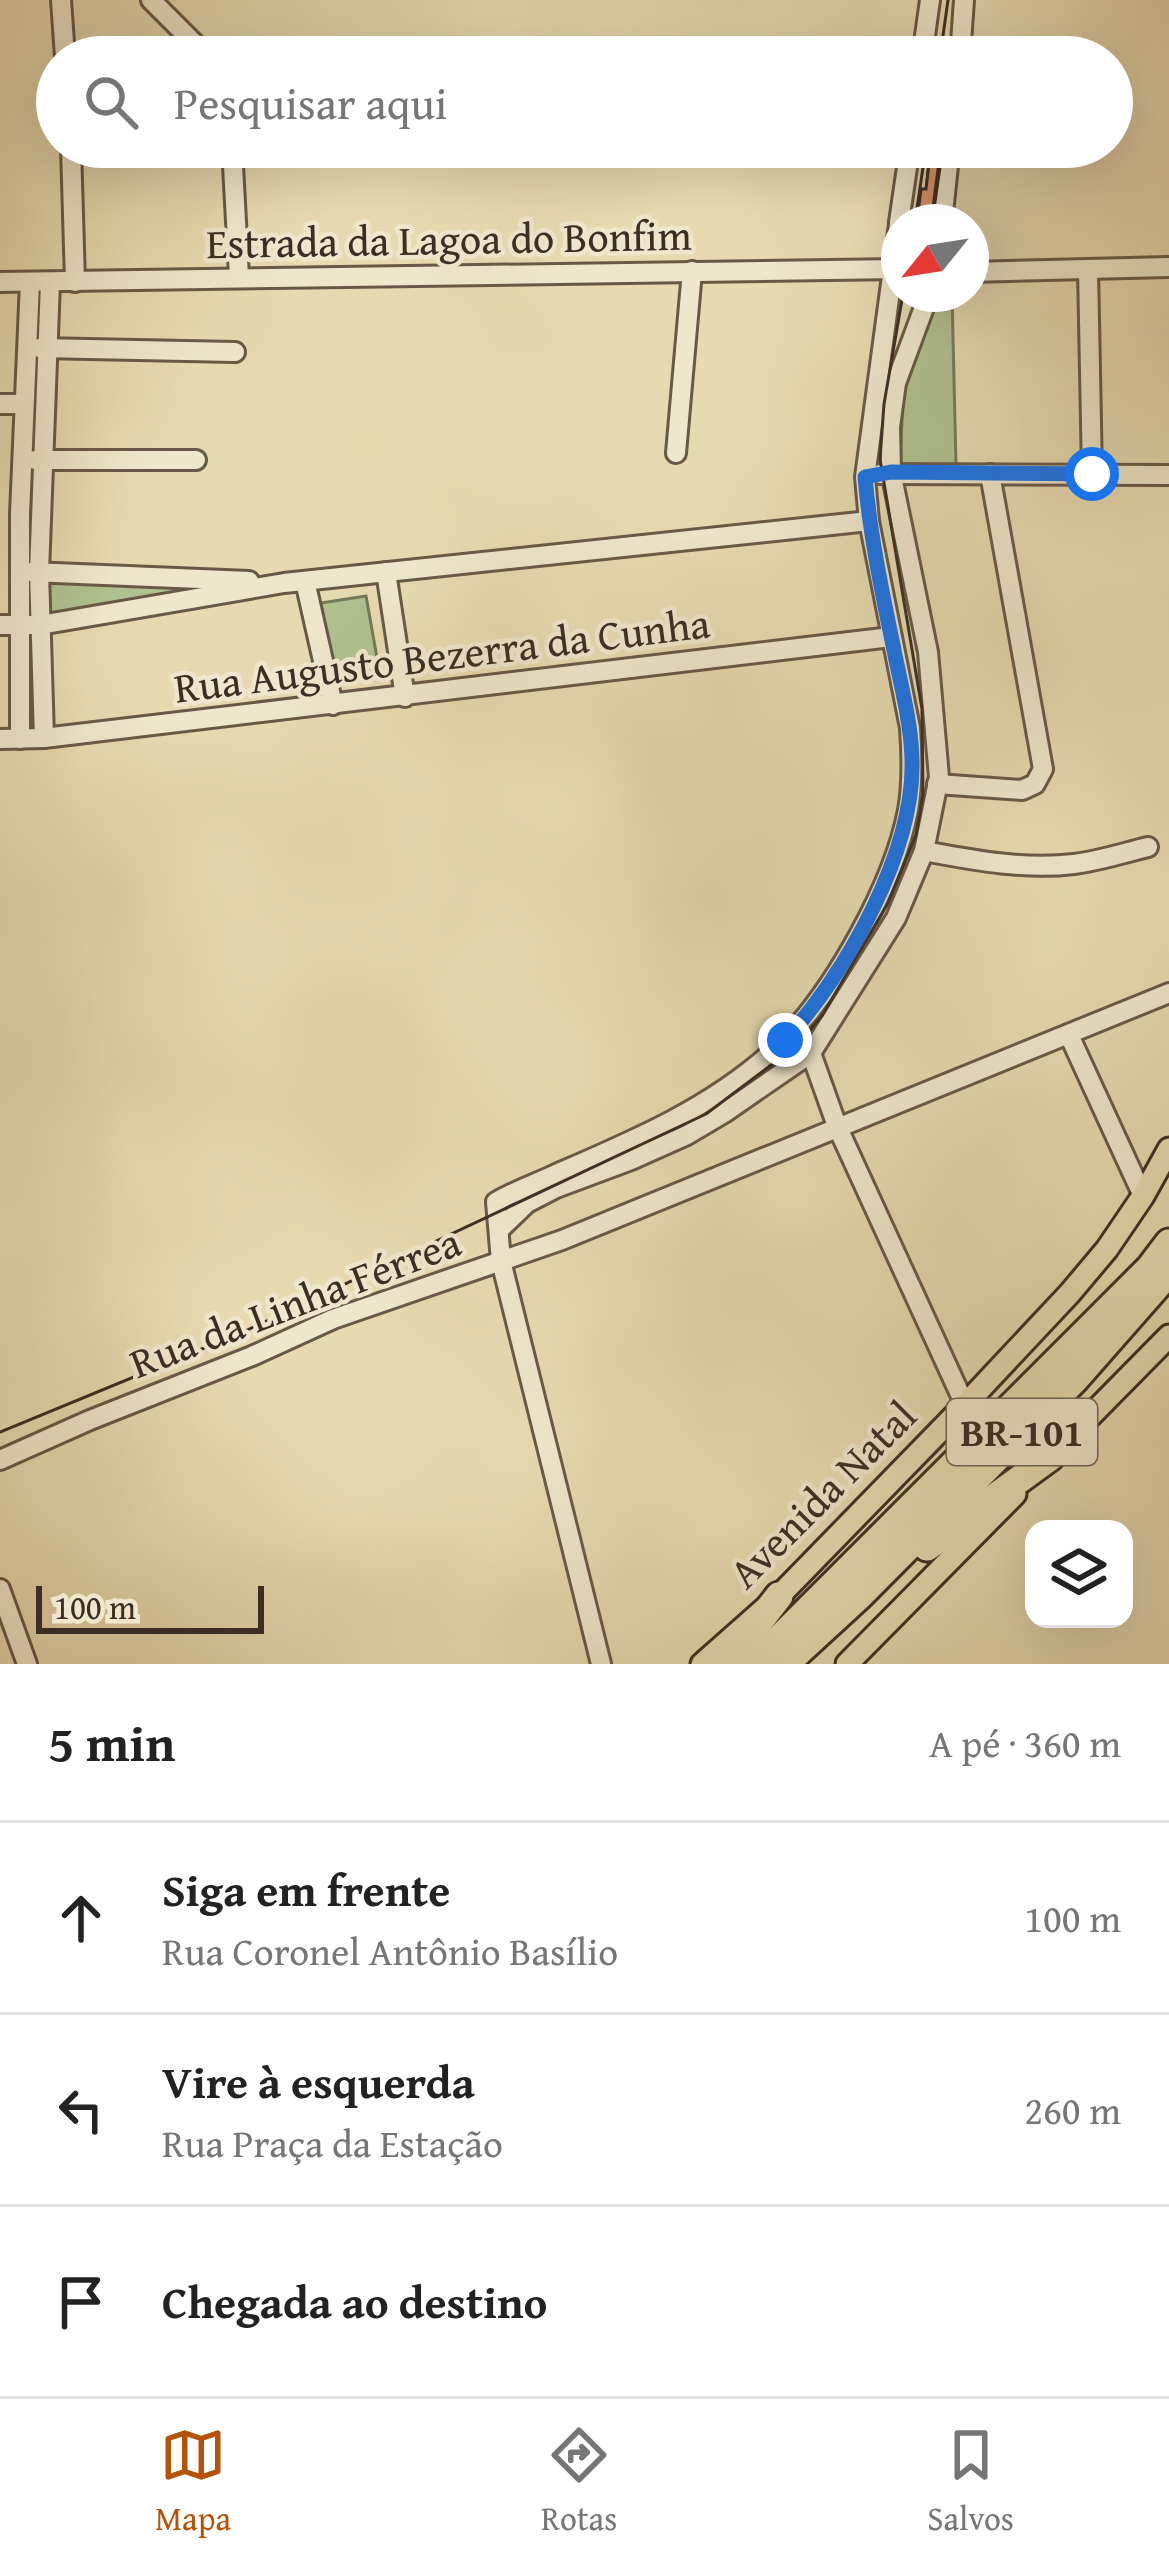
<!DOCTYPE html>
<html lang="pt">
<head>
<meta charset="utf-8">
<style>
	:root { --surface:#fff; --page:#f2f2f2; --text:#222; --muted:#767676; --line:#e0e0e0; --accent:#b45309 }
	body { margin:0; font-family:"Gentium Book Plus",serif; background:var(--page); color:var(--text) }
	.controls { position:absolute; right:36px; bottom:36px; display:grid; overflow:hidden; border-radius:24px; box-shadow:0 12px 48px #0002 }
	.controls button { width:108px; height:108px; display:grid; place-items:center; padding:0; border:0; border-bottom:3px solid var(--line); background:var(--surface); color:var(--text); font:60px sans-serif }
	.compass { position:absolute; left:881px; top:204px; width:108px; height:108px; border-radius:50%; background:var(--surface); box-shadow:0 12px 48px #0002; rotate:240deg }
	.scale { position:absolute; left:36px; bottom:30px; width:228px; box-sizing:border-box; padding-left:12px; border:6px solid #3d2e24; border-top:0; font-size:33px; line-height:42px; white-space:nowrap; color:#3d2e24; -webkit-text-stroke:9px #efe7cc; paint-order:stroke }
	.stop { position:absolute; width:36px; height:36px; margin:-27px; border:9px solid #1a73e8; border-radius:50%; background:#fff }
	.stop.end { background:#1a73e8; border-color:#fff; box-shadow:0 3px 12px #0008 }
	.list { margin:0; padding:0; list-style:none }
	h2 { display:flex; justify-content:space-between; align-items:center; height:156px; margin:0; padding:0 48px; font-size:51px }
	h2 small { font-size:39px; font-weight:400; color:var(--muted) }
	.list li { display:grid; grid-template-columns:78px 1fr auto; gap:36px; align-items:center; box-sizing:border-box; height:192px; padding:0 48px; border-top:3px solid var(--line) }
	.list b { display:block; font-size:45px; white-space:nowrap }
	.list p { margin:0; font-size:39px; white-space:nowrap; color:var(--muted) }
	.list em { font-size:39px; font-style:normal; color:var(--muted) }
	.icon { flex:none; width:66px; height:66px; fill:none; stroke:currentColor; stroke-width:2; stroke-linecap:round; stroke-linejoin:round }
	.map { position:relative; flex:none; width:1169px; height:1664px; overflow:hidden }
	.search { position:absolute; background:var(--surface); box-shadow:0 12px 48px #0002; left:36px; right:36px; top:36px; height:132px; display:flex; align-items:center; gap:30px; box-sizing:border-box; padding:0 42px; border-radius:66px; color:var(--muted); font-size:45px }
	.sheet { height:732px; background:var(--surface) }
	nav { display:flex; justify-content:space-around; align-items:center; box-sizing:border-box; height:168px; border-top:3px solid var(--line); background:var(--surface); font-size:33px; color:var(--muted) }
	nav a { display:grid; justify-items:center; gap:6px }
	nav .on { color:var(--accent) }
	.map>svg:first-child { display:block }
	.green { fill:#b0c190; stroke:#76785a; stroke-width:3 }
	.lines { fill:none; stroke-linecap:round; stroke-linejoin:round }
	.minor-casing { stroke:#685947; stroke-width:24 }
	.major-casing { stroke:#3d2e24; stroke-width:27 }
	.highway-casing { stroke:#3d2e24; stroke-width:33 }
	.minor { stroke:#efe7cc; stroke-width:18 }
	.major { stroke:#e7dab0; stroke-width:21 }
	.highway { stroke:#e7dab0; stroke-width:27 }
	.tram { stroke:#3d2e24; stroke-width:3 }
	.wall { fill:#bd825b; stroke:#3d2e24; stroke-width:3 }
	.shaded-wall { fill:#9a6a4a; stroke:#3d2e24; stroke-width:3 }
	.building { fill:#dc976a; stroke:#3d2e24; stroke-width:3 }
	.route { stroke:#1a73e8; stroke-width:15 }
	.labels { text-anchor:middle; stroke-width:9; stroke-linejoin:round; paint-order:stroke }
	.shield { fill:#efe7cc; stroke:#726656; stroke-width:3 }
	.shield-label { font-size:39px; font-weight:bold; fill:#3d2e24 }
	.street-label { font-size:42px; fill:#3d2e24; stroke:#efe7cc }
</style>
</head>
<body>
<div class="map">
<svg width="1169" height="1664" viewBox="0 0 1169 1664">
	<rect width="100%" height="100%" fill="#e7dab0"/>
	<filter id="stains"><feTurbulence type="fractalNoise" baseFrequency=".00167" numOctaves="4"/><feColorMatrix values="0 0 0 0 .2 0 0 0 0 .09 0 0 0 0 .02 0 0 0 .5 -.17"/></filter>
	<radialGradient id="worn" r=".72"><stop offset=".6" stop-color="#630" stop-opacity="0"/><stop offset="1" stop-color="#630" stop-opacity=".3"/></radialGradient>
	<g class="green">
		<polygon points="935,294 952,294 956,465 900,465 904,375"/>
		<polygon points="49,579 239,585 49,614"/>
		<polygon points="366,596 379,669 334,676 321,603"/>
	</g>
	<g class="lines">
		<g class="minor-casing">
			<g id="minor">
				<polyline points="61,0 65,57"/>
				<polyline points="151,0 208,57"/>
				<polyline points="922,57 930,0"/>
				<polyline points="960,57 964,0"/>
				<polyline points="71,147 75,282"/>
				<polyline points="232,147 239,277"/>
				<polyline points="899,222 910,147"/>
				<polyline points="942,222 950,147"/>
				<polyline points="1088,269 1092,474"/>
				<polyline points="971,272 1169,267"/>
				<polyline points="0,282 899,269"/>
				<polyline points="39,348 235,352"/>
				<polyline points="0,404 24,404"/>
				<polyline points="676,453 692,271"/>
				<polyline points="35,460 196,460"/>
				<polyline points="880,474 1169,475"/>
				<polyline points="31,572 249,581"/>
				<polyline points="386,572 405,697"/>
				<polyline points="305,581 333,705"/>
				<polyline points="0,625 40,625 284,583 869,521"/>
				<polyline points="44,738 39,572 50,282"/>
				<polyline points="0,739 44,738 891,637"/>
				<polyline points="20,739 20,514 30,282"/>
				<polyline points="937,784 1022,790 1035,784 1043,769 990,474"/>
				<path d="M924 851C973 860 1023 870 1074 864 1099 861 1123 853 1148 847"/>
				<polyline points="1069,1035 1143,1196"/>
				<polyline points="805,1051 811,1053 837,1126 965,1405"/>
				<polyline points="500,1229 527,1203 556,1188 631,1160 687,1135 724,1113 811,1053 896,918 924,851 939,777 928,652 891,472 890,427 896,383 929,294"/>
				<polyline points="0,1460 90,1420 252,1356 333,1319 562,1240 1169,993"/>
				<polyline points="0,1589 27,1664"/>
				<path d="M601 1664 501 1261 496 1202C514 1191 535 1184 554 1175 593 1158 633 1141 671 1121 711 1100 750 1074 783 1042 835 989 894 884 908 810 913 783 912 756 910 728L869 521 865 477 899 224"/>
			</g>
		</g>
		<g class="major-casing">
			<g id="major">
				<polyline points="1040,1467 1169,1336"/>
				<polyline points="702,1664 779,1596 965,1405 1070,1293 1107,1249 1143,1196 1169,1149"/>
				<polyline points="847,1664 1015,1494"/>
			</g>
		</g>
		<g class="highway-casing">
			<g id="highway">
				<polyline points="927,1547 1050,1457"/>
				<polyline points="726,1664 779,1596"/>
				<polyline points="754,1664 1150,1268 1169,1243"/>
				<polyline points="785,1664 860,1595 1074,1380 1169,1272"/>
			</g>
		</g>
		<use href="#minor" class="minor"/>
		<use href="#major" class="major"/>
		<use href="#highway" class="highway"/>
		<g class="tram">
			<polyline points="940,57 948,0"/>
			<polyline points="915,222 926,147"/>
			<polyline points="0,1432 243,1332 706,1114 795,1047 822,1016 888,903 916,835 923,795 922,709 880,459 884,404 903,294"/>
		</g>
	</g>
	<polygon class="wall" points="931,147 933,222 918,222 918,213 926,189"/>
	<polygon class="shaded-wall" points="941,147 943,147 932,222 932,215"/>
	<polygon class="building" points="931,147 941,147 932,215 918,213 921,189 926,189"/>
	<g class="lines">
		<path class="route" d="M785 1040C846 974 915 851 912 759 911 722 901 686 894 650 882 592 870 535 865 477L891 472 1092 474"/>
	</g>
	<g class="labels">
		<rect class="shield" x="947" y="1399" width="150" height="66" rx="9"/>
		<g class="shield-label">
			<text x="1022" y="1446">BR-101</text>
		</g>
		<g class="street-label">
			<text transform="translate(449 239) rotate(-1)" y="15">Estrada da Lagoa do Bonfim</text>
			<text transform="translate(442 655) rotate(-7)" y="15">Rua Augusto Bezerra da Cunha</text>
			<text transform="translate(295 1302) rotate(-21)" y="15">Rua da Linha Férrea</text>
			<text transform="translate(822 1494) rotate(-45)" y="15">Avenida Natal</text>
		</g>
	</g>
	<rect width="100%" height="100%" filter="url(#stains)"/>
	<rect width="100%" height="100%" fill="url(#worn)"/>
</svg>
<div class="controls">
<button><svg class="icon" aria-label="layers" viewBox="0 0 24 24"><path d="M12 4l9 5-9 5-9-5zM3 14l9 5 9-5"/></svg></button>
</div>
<svg class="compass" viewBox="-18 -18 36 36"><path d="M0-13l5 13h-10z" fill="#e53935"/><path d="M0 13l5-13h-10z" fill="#767676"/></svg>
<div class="scale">100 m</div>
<div class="stop" style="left:1092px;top:474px"></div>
<div class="stop end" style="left:785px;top:1040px"></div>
<div class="search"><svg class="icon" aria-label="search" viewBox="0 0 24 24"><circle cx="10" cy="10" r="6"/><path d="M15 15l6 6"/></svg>Pesquisar aqui</div>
</div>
<section class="sheet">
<h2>5 min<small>A pé · 360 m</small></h2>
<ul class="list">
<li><svg class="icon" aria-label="ahead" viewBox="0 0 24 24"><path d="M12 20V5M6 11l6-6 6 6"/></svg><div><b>Siga em frente</b><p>Rua Coronel Antônio Basílio</p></div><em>100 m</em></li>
<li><svg class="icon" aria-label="left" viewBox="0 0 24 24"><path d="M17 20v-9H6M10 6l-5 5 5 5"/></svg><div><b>Vire à esquerda</b><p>Rua Praça da Estação</p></div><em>260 m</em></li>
<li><svg class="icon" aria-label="arrive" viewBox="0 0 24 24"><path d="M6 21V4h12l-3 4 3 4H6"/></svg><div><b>Chegada ao destino</b></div></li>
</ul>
</section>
<nav>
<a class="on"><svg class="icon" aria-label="map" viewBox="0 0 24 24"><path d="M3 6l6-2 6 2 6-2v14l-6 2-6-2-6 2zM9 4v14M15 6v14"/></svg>Mapa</a>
<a><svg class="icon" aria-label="directions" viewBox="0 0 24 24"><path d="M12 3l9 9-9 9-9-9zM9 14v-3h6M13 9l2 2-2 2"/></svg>Rotas</a>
<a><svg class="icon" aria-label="saved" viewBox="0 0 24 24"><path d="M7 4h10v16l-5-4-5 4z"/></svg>Salvos</a>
</nav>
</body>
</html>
